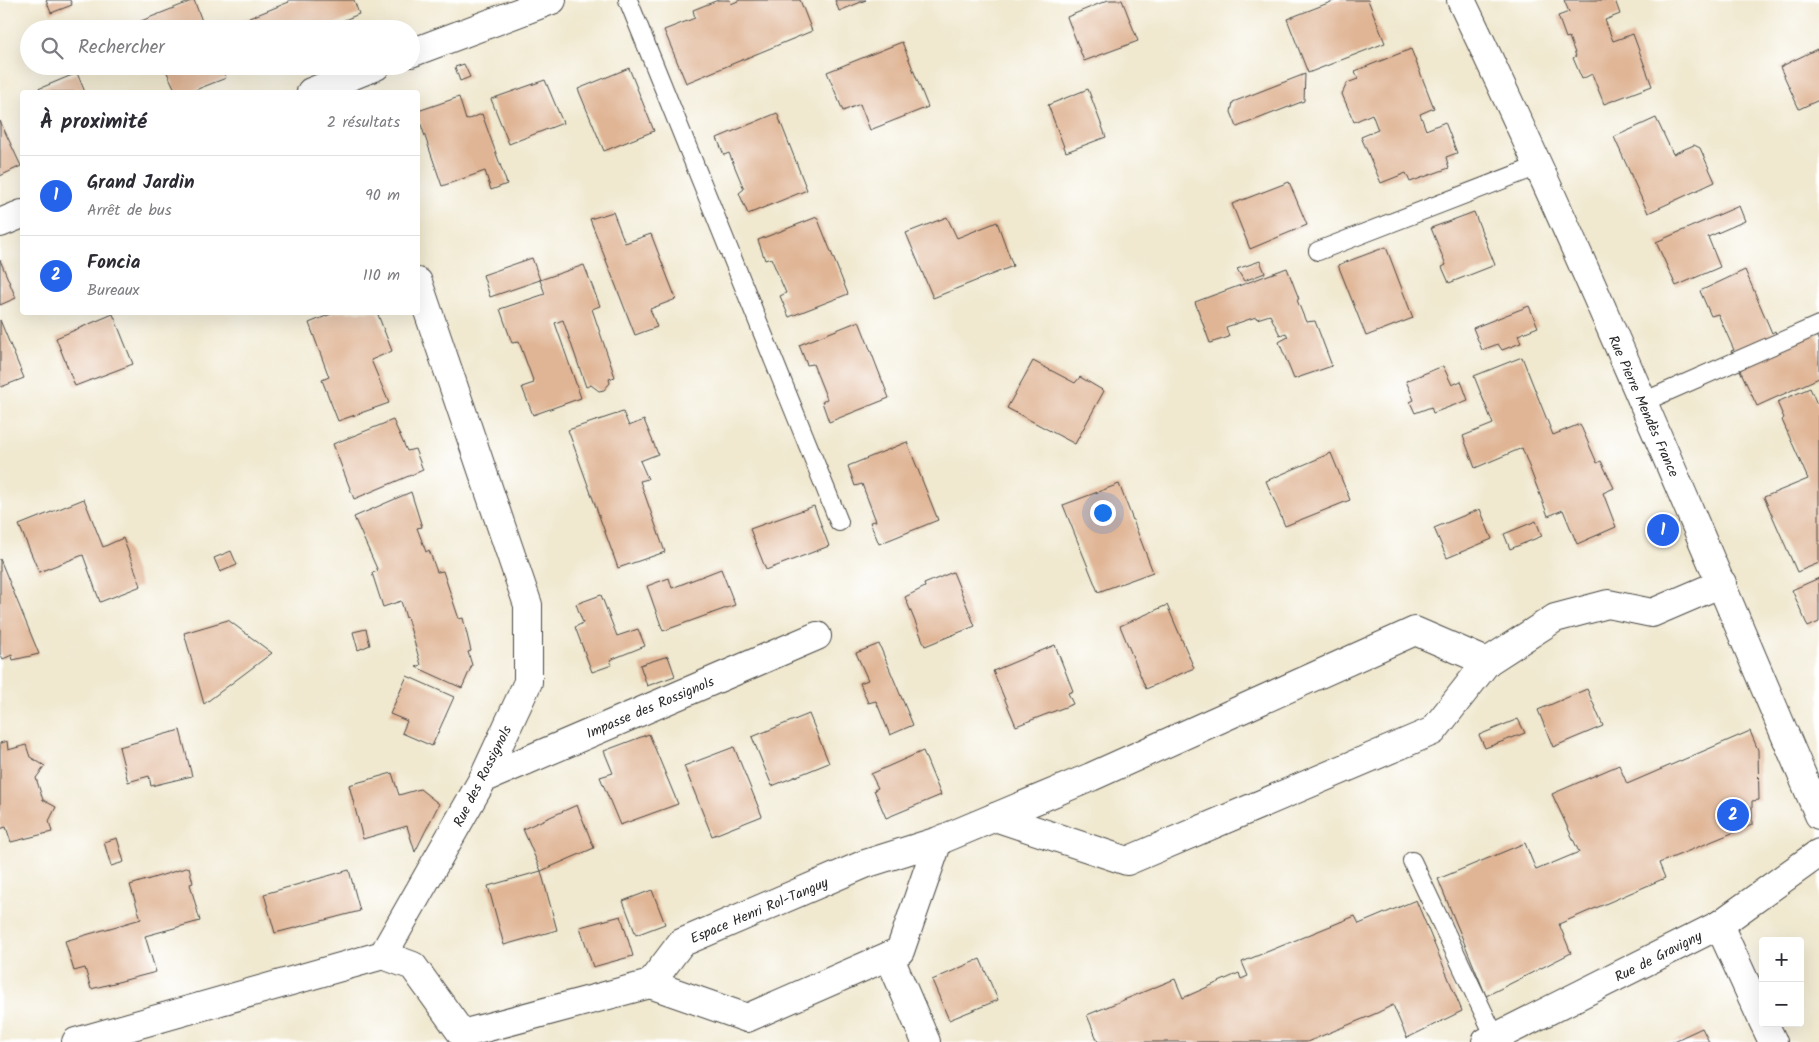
<!DOCTYPE html>
<html lang="fr">
<head>
<meta charset="utf-8">
<style>
	:root { --surface:#fff; --page:#f2f2f3; --text:#2b2b33; --muted:#7c7c81; --line:#e1e1e2; --accent:#2563eb }
	body { margin:0; font-family:Kalam,sans-serif; background:var(--page); color:var(--text) }
	.controls { position:absolute; right:15px; bottom:15px; display:grid; overflow:hidden; border-radius:5px; box-shadow:0 5px 20px #0002 }
	.controls button { width:45px; height:45px; display:grid; place-items:center; padding:0; border:0; border-bottom:1px solid var(--line); background:var(--surface); color:var(--text); font:25px sans-serif }
	.you { position:absolute; left:1102px; top:512px; width:18px; height:18px; margin:-12px; border:4px solid #fff; border-radius:50%; background:#1a73e8; box-shadow:0 0 0 8px #1a73e833 }
	.badge { display:grid; place-items:center; width:32px; height:32px; border-radius:50%; background:var(--accent); color:#fff; font-size:16px; font-weight:700 }
	.pin { position:absolute; translate:-50% -50%; border:2px solid #fff; box-shadow:0 1px 5px #0006 }
	.list { margin:0; padding:0; list-style:none }
	h2 { display:flex; justify-content:space-between; align-items:center; height:65px; margin:0; padding:0 20px; font-size:21px }
	h2 small { font-size:16px; font-weight:400; color:var(--muted) }
	.list li { display:grid; grid-template-columns:32px 1fr auto; gap:15px; align-items:center; box-sizing:border-box; height:80px; padding:0 20px; border-top:1px solid var(--line) }
	.list b { display:block; font-size:19px; white-space:nowrap }
	.list p { margin:0; font-size:16px; white-space:nowrap; color:var(--muted) }
	.list em { font-size:16px; font-style:normal; color:var(--muted) }
	.icon { flex:none; width:28px; height:28px; fill:none; stroke:currentColor; stroke-width:2; stroke-linecap:round; stroke-linejoin:round }
	.map { position:relative; flex:none; width:1819px; height:1042px; overflow:hidden }
	.search { position:absolute; background:var(--surface); box-shadow:0 5px 20px #0002; left:20px; top:20px; width:400px; height:55px; display:flex; align-items:center; gap:12px; box-sizing:border-box; padding:0 18px; border-radius:28px; color:var(--muted); font-size:19px }
	.panel { position:absolute; background:var(--surface); box-shadow:0 5px 20px #0002; left:20px; top:90px; width:400px; height:225px; border-radius:5px }
	.map>svg:first-child { display:block }
	.building { fill:#e0b595 }
	.lines { fill:none; stroke-linecap:round; stroke-linejoin:round }
	.lane-casing { stroke:#494744; stroke-width:20 }
	.street-casing { stroke:#494744; stroke-width:30 }
	.secondary-casing { stroke:#494744; stroke-width:30 }
	.lane { stroke:#fff; stroke-width:18 }
	.street { stroke:#fff; stroke-width:28 }
	.secondary { stroke:#fff; stroke-width:28 }
	.labels { text-anchor:middle; stroke-width:5; stroke-linejoin:round; paint-order:stroke }
	.street-label { font-size:14px; fill:#2b2b2b; stroke:#fff }
</style>
</head>
<body>
<div class="map">
<svg width="1819" height="1042" viewBox="0 0 1819 1042">
	<rect width="100%" height="100%" fill="#fff"/>
	<filter id="ink" filterUnits="userSpaceOnUse"><feTurbulence type="fractalNoise" baseFrequency=".02" numOctaves="2"/><feDisplacementMap in="SourceGraphic" scale="10" xChannelSelector="R" yChannelSelector="G"/><feConvolveMatrix kernelMatrix="1 2 1 2 8 2 1 2 1" color-interpolation-filters="sRGB"/></filter>
	<filter id="wash" filterUnits="userSpaceOnUse"><feTurbulence type="fractalNoise" baseFrequency=".0096" numOctaves="4" result="noise"/><feDisplacementMap in="SourceGraphic" scale="20" xChannelSelector="R" yChannelSelector="G"/><feGaussianBlur stdDeviation="1.12" result="paint"/><feColorMatrix in="noise" values="0 0 0 0 0 0 0 0 0 0 0 0 0 0 0 0 0 1.4 0 .05"/><feComposite in="paint" operator="in"/></filter>
	<g filter="url(#wash)">
		<rect width="100%" height="100%" fill="#f0e8cf"/>
		<g id="blocks">
			<g class="building">
				<polygon points="46,0 70,0 72,5 51,13"/>
				<polygon points="194,0 205,29 139,29 136,23"/>
				<polygon points="288,0 354,0 359,14 323,29 222,29 289,2"/>
				<polygon points="718,0 730,0 731,4 740,0 800,0 812,31 686,83 664,30 695,18 693,10"/>
				<polygon points="835,0 866,0 839,11"/>
				<polygon points="1108,0 1122,0 1138,41 1084,61 1067,17"/>
				<polygon points="1336,0 1368,0 1385,43 1308,73 1287,19"/>
				<polygon points="1564,0 1615,0 1620,14 1605,20 1613,41 1633,34 1652,86 1604,104 1592,74 1582,79 1573,58 1576,56 1569,37 1566,38 1558,16 1569,12"/>
				<polygon points="902,42 928,107 870,130 860,104 843,111 827,72"/>
				<polygon points="1411,49 1434,108 1420,114 1426,130 1445,122 1457,153 1446,157 1449,168 1410,182 1406,173 1381,183 1361,137 1378,130 1372,114 1354,122 1342,94 1347,83 1358,79 1355,71"/>
				<polygon points="1817,49 1819,53 1819,100 1799,109 1780,67"/>
				<polygon points="464,64 470,77 460,81 455,67"/>
				<polygon points="164,66 221,66 226,78 190,92 176,92"/>
				<polygon points="629,68 654,131 604,151 578,89"/>
				<polygon points="77,73 85,92 31,92"/>
				<polygon points="1305,74 1304,101 1237,127 1231,112 1233,102"/>
				<polygon points="545,80 563,123 509,144 491,99"/>
				<polygon points="1088,89 1106,137 1066,152 1048,105"/>
				<polygon points="459,97 466,120 482,114 507,184 491,190 485,171 442,186 418,116 418,111"/>
				<polygon points="777,113 807,190 748,214 739,193 744,189 729,153 724,155 717,138"/>
				<polygon points="1656,118 1673,154 1694,145 1700,148 1715,182 1648,213 1614,137"/>
				<polygon points="0,121 21,166 0,176"/>
				<polygon points="1289,182 1307,225 1250,249 1232,204"/>
				<polygon points="1739,206 1745,221 1708,237 1720,267 1676,286 1656,242"/>
				<polygon points="613,212 625,243 651,234 676,299 650,309 657,327 635,335 590,219"/>
				<polygon points="1474,212 1495,265 1449,283 1442,267 1446,265 1431,228"/>
				<polygon points="817,217 848,294 789,317 780,296 786,293 771,258 765,260 758,240"/>
				<polygon points="947,217 957,238 997,222 1013,266 933,298 906,233"/>
				<polygon points="1386,247 1413,318 1366,336 1338,265"/>
				<polygon points="532,258 540,280 490,297 483,275"/>
				<polygon points="0,260 16,298 0,305"/>
				<polygon points="1260,261 1265,273 1244,281 1237,269"/>
				<polygon points="584,265 600,306 592,309 615,377 609,379 610,383 604,390 599,391 591,385 586,387 563,320 555,323 581,398 533,415 522,387 534,383 519,342 512,343 500,309 545,294 540,280"/>
				<polygon points="1287,268 1299,299 1297,300 1306,322 1315,321 1332,366 1294,379 1279,342 1288,337 1286,333 1280,335 1270,315 1257,319 1256,317 1226,327 1229,337 1210,343 1195,302"/>
				<polygon points="1745,270 1772,333 1775,331 1781,347 1815,332 1819,342 1819,378 1757,406 1731,351 1734,350 1718,314 1711,316 1700,291"/>
				<polygon points="1529,306 1538,327 1518,335 1521,343 1502,350 1498,344 1482,350 1473,328"/>
				<polygon points="336,312 377,312 392,351 371,360 389,403 338,421 322,380 329,377 309,323"/>
				<polygon points="113,314 133,364 75,386 56,338"/>
				<polygon points="0,320 24,378 1,387 0,383"/>
				<polygon points="859,321 889,398 829,422 822,402 827,399 813,364 807,365 799,345"/>
				<polygon points="1522,357 1553,435 1580,424 1597,463 1601,461 1614,488 1603,493 1616,527 1577,544 1563,510 1548,516 1522,448 1475,468 1463,436 1493,424 1474,376"/>
				<polygon points="1033,361 1075,383 1080,377 1104,391 1075,444 1007,408"/>
				<polygon points="1443,366 1452,385 1461,381 1468,400 1433,413 1431,407 1415,413 1410,402 1414,400 1406,381"/>
				<polygon points="1810,388 1817,404 1819,403 1819,563 1797,572 1764,497 1808,479 1782,420 1784,418 1777,402"/>
				<polygon points="623,412 629,426 644,420 658,454 640,461 648,479 640,481 665,552 618,568 568,430"/>
				<polygon points="393,420 407,451 415,449 423,470 354,499 333,444"/>
				<polygon points="907,442 938,520 879,544 870,522 876,521 862,484 855,486 848,466"/>
				<polygon points="1331,453 1350,500 1285,526 1266,481"/>
				<polygon points="1119,484 1153,572 1098,592 1063,505"/>
				<polygon points="411,492 422,527 417,528 426,552 429,550 437,572 443,571 459,619 463,618 471,651 468,652 472,665 462,688 416,667 421,665 407,617 406,618 401,601 383,607 372,573 378,571 354,517"/>
				<polygon points="84,499 103,547 123,538 141,586 100,602 83,555 39,572 19,525"/>
				<polygon points="814,506 829,546 766,570 750,529"/>
				<polygon points="1480,509 1492,539 1447,558 1434,528"/>
				<polygon points="1536,521 1542,536 1510,549 1504,534"/>
				<polygon points="231,551 237,565 220,572 214,558"/>
				<polygon points="0,559 39,654 13,660 12,655 3,659 0,653"/>
				<polygon points="721,569 735,605 663,631 647,586 669,578 672,588"/>
				<polygon points="953,572 975,626 925,646 905,597 925,587 924,584"/>
				<polygon points="1819,578 1819,622 1808,627 1792,590"/>
				<polygon points="601,595 617,636 638,629 645,646 610,660 612,665 592,672 575,627 583,623 576,604"/>
				<polygon points="1167,605 1194,668 1146,689 1120,626"/>
				<polygon points="228,620 272,653 204,704 184,633"/>
				<polygon points="366,629 370,645 358,650 353,632"/>
				<polygon points="879,644 913,725 890,735 876,701 868,703 860,683 868,680 856,653"/>
				<polygon points="1055,645 1073,691 1068,693 1073,704 1016,726 993,671"/>
				<polygon points="668,656 675,676 647,686 640,665"/>
				<polygon points="407,676 454,697 432,746 402,733 407,721 390,714"/>
				<polygon points="1587,689 1603,726 1553,747 1538,710"/>
				<polygon points="809,714 829,763 772,786 752,737"/>
				<polygon points="1518,719 1525,733 1485,748 1479,735"/>
				<polygon points="180,730 192,776 151,786 149,776 128,782 119,747"/>
				<polygon points="1750,731 1758,750 1759,800 1752,801 1752,825 1659,863 1665,878 1559,924 1571,953 1486,996 1438,879 1525,843 1536,870 1579,852 1552,794 1619,765 1627,784"/>
				<polygon points="649,734 678,804 620,825 600,777 613,773 604,751"/>
				<polygon points="7,741 8,750 26,745 30,757 45,766 36,778 43,800 56,807 49,821 52,832 11,842 6,827 0,829 0,743"/>
				<polygon points="734,747 762,816 712,836 684,766"/>
				<polygon points="923,751 941,795 886,818 874,790 878,788 871,774"/>
				<polygon points="392,773 399,795 420,789 439,804 415,852 407,826 363,839 349,785"/>
				<polygon points="577,805 594,848 541,871 523,829"/>
				<polygon points="117,838 124,862 111,866 104,842"/>
				<polygon points="189,867 193,883 190,884 200,921 145,936 156,972 91,989 85,968 74,971 65,941 141,919 130,885"/>
				<polygon points="349,870 360,911 275,933 264,894"/>
				<polygon points="541,871 557,930 504,945 488,886"/>
				<polygon points="652,890 665,924 636,935 623,901"/>
				<polygon points="1416,900 1462,1011 1407,1038 1393,1005 1377,1013 1307,1042 1098,1042 1087,1015 1175,979 1183,998 1239,973 1241,979 1248,976 1242,962 1355,916 1359,924"/>
				<polygon points="621,916 633,956 593,967 580,927"/>
				<polygon points="980,959 998,1000 949,1020 932,980"/>
				<polygon points="1702,1028 1709,1042 1672,1042"/>
			</g>
		</g>
	</g>
	<g filter="url(#ink)">
		<use href="#blocks" fill-opacity="0" stroke="#494744" stroke-width="1"/>
		<g class="lines">
			<g class="lane-casing">
				<g id="lane">
					<polyline points="628,0 839,522"/>
					<polyline points="1318,251 1538,166"/>
					<polyline points="1643,402 1819,325"/>
					<polyline points="1412,861 1495,1037"/>
				</g>
			</g>
			<g class="street-casing">
				<g id="street">
					<path d="M1461 0C1589 268 1703 542 1819 815"/>
					<polyline points="411,53 552,0"/>
					<polyline points="311,92 376,66"/>
					<polyline points="0,223 22,214"/>
					<polyline points="483,779 817,636"/>
					<polyline points="995,817 1127,861 1433,731 1487,662"/>
					<polyline points="938,841 900,951 747,1018 650,984 681,943 865,864 938,841 1091,777 1415,631 1487,662 1555,618 1608,604 1652,613 1722,583"/>
					<polyline points="1719,925 1763,1021"/>
					<polyline points="383,955 413,966 462,1034 650,984"/>
					<polyline points="889,956 926,1042"/>
					<polyline points="1764,1023 1773,1042"/>
					<polyline points="76,1042 383,955 483,779 528,682 528,605 418,282"/>
				</g>
			</g>
			<g class="secondary-casing">
				<polyline id="secondary" points="1486,1042 1719,925 1819,853"/>
			</g>
			<use href="#lane" class="lane"/>
			<use href="#street" class="street"/>
			<use href="#secondary" class="secondary"/>
		</g>
	</g>
	<g class="labels">
		<g class="street-label">
			<text transform="translate(1644 406) rotate(66)" y="5">Rue Pierre Mendès France</text>
			<text transform="translate(650 707) rotate(-23)" y="5">Impasse des Rossignols</text>
			<text transform="translate(482 776) rotate(-63)" y="5">Rue des Rossignols</text>
			<text transform="translate(759 910) rotate(-23)" y="5">Espace Henri Rol-Tanguy</text>
			<text transform="translate(1658 956) rotate(-27)" y="5">Rue de Gravigny</text>
		</g>
	</g>
</svg>
<div class="controls">
<button>+</button>
<button>−</button>
</div>
<div class="you"></div>
<div class="pin badge" style="left:1663px;top:530px">1</div>
<div class="pin badge" style="left:1733px;top:815px">2</div>
<div class="search"><svg class="icon" aria-label="search" viewBox="0 0 24 24"><circle cx="10" cy="10" r="6"/><path d="M15 15l6 6"/></svg>Rechercher</div>
<section class="panel">
<h2>À proximité<small>2 résultats</small></h2>
<ul class="list">
<li><span class="badge">1</span><div><b>Grand Jardin</b><p>Arrêt de bus</p></div><em>90 m</em></li>
<li><span class="badge">2</span><div><b>Foncia</b><p>Bureaux</p></div><em>110 m</em></li>
</ul>
</section>
</div>
</body>
</html>
